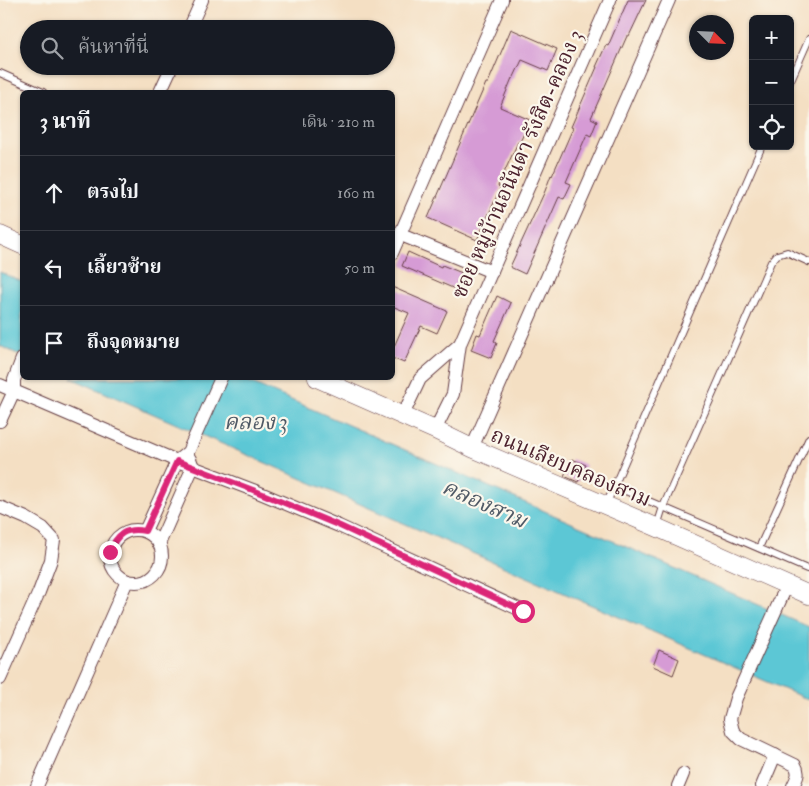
<!DOCTYPE html>
<html lang="th">
<head>
<meta charset="utf-8">
<style>
	:root { --surface:#171b24; --page:#242831; --text:#f1f3f6; --muted:#9ea1a6; --line:#363941 }
	body { margin:0; font-family:"IM FELL Double Pica","Noto Serif Thai",serif; background:var(--page); color:var(--text) }
	.controls { position:absolute; right:15px; top:15px; display:grid; overflow:hidden; border-radius:8px; box-shadow:0 1px 4px #0004 }
	.controls button { width:45px; height:45px; display:grid; place-items:center; padding:0; border:0; border-bottom:1px solid var(--line); background:var(--surface); color:var(--text); font:25px sans-serif }
	.compass { position:absolute; left:689px; top:15px; width:45px; height:45px; border-radius:50%; background:var(--surface); box-shadow:0 1px 4px #0004; rotate:114deg }
	.stop { position:absolute; width:15px; height:15px; margin:-11px; border:4px solid #db2777; border-radius:50%; background:#fff }
	.stop.end { background:#db2777; border-color:#fff; box-shadow:0 1px 5px #0008 }
	.list { margin:0; padding:0; list-style:none }
	h2 { display:flex; justify-content:space-between; align-items:center; height:65px; margin:0; padding:0 20px; font-size:21px }
	h2 small { font-size:16px; font-weight:400; color:var(--muted) }
	.list li { display:grid; grid-template-columns:32px 1fr auto; gap:15px; align-items:center; box-sizing:border-box; height:75px; padding:0 20px; border-top:1px solid var(--line) }
	.list b { display:block; font-size:19px; white-space:nowrap }
	.list em { font-size:16px; font-style:normal; color:var(--muted) }
	.icon { flex:none; width:28px; height:28px; fill:none; stroke:currentColor; stroke-width:2; stroke-linecap:round; stroke-linejoin:round }
	.map { position:relative; flex:none; width:809px; height:786px; overflow:hidden }
	.search { position:absolute; background:var(--surface); box-shadow:0 1px 4px #0004; left:20px; top:20px; width:375px; height:55px; display:flex; align-items:center; gap:12px; box-sizing:border-box; padding:0 18px; border-radius:28px; color:var(--muted); font-size:19px }
	.panel { position:absolute; background:var(--surface); box-shadow:0 1px 4px #0004; left:20px; top:90px; width:375px; height:290px; border-radius:8px }
	.map>svg:first-child { display:block }
	.water { fill:#5cc7d5; stroke:#537380 }
	.building { fill:#d69bd5 }
	.lines { fill:none; stroke-linecap:round; stroke-linejoin:round }
	.lane-casing { stroke:#643c42; stroke-width:8 }
	.street-casing { stroke:#643c42; stroke-width:14 }
	.secondary-casing { stroke:#643c42; stroke-width:19 }
	.lane { stroke:#fff; stroke-width:6 }
	.street { stroke:#fff; stroke-width:12 }
	.secondary { stroke:#fff; stroke-width:18 }
	.route { stroke:#db2777; stroke-width:6 }
	.labels { text-anchor:middle; stroke-width:4.5; stroke-linejoin:round; paint-order:stroke }
	.street-label { font-size:21px; fill:#4a1f2b; stroke:#fbf7ec }
	.water-label { font-size:22px; font-style:italic; fill:#505a66; stroke:#fbf7ec }
</style>
</head>
<body>
<div class="map">
<svg width="809" height="786" viewBox="0 0 809 786">
	<rect width="100%" height="100%" fill="#fbf7ec"/>
	<filter id="ink" filterUnits="userSpaceOnUse"><feTurbulence type="fractalNoise" baseFrequency=".02" numOctaves="2"/><feDisplacementMap in="SourceGraphic" scale="10" xChannelSelector="R" yChannelSelector="G"/><feConvolveMatrix kernelMatrix="1 2 1 2 8 2 1 2 1" color-interpolation-filters="sRGB"/></filter>
	<filter id="wash" filterUnits="userSpaceOnUse"><feTurbulence type="fractalNoise" baseFrequency=".0096" numOctaves="4" result="noise"/><feDisplacementMap in="SourceGraphic" scale="20" xChannelSelector="R" yChannelSelector="G"/><feGaussianBlur stdDeviation="1.12" result="paint"/><feColorMatrix in="noise" values="0 0 0 0 0 0 0 0 0 0 0 0 0 0 0 0 0 1.4 0 .05"/><feComposite in="paint" operator="in"/></filter>
	<g filter="url(#wash)">
		<rect width="100%" height="100%" fill="#f4dfc3"/>
		<g class="water">
			<polygon points="0,272 22,282 22,356 0,346"/>
			<polygon points="71,378 241,378 809,627 809,700"/>
		</g>
		<g id="blocks">
			<g class="building">
				<polygon points="628,0 646,0 629,36 627,36 591,118 597,121 591,136 587,134 566,182 571,184 564,199 559,197 525,274 510,267 545,191 551,175 552,176 573,128 571,127 597,67 596,67 606,45 608,46"/>
				<polygon points="511,29 557,49 548,71 522,60 513,79 512,78 500,107 530,120 520,142 518,142 498,186 501,187 477,240 428,218 473,113 486,83 488,83"/>
				<polygon points="408,252 441,267 442,265 462,273 455,289 402,266"/>
				<polygon points="392,287 447,311 437,333 421,326 404,363 392,358 392,351 409,313 392,306"/>
				<polygon points="497,296 511,303 494,341 497,343 491,358 471,350 477,334 480,335"/>
				<polygon points="572,459 586,465 578,482 564,476"/>
				<polygon points="659,650 679,659 673,675 653,666"/>
			</g>
		</g>
	</g>
	<g filter="url(#ink)">
		<use href="#blocks" fill-opacity="0" stroke="#643c42" stroke-width="1"/>
		<g class="lines">
			<g class="lane-casing">
				<g id="lane">
					<polyline points="0,73 43,92"/>
					<polyline points="790,82 809,39"/>
					<polyline points="614,486 807,569"/>
					<polyline points="606,505 762,146"/>
					<polyline points="657,526 663,507 771,262 777,255 787,252 809,262"/>
					<polyline points="759,548 809,438"/>
				</g>
			</g>
			<g class="street-casing">
				<g id="street">
					<polyline points="189,29 202,0"/>
					<polyline points="160,92 172,66"/>
					<polyline points="401,235 492,272"/>
					<polyline points="392,253 502,0"/>
					<polyline points="0,385 177,461 253,490 339,526 523,611"/>
					<polyline points="403,415 420,379 460,344"/>
					<polyline points="0,421 14,391 14,380 22,359"/>
					<polyline points="435,430 453,394 460,344 610,0"/>
					<polyline points="472,448 669,0"/>
					<polyline points="0,507 26,518 43,528 54,540 51,560 39,592 0,679"/>
					<circle cx="136" cy="556" r="26"/>
					<polyline points="145,531 177,461 188,452 221,378"/>
					<polyline points="159,544 193,467 190,459"/>
					<path d="M787 585 736 698 730 719 733 731 741 739 795 765C800 773 797 778 793 786"/>
					<polyline points="37,786 127,581"/>
					<polyline points="678,786 683,774"/>
					<polyline points="762,786 775,755"/>
				</g>
			</g>
			<g class="secondary-casing">
				<g id="secondary">
					<polyline points="0,235 22,245"/>
					<polyline points="317,378 435,430 472,448 656,527 809,595"/>
				</g>
			</g>
			<use href="#lane" class="lane"/>
			<use href="#street" class="street"/>
			<use href="#secondary" class="secondary"/>
		</g>
	</g>
	<g class="lines" filter="url(#ink)">
		<path class="route" d="M110 552C116 534 126 527 145 531L177 461 253 490 340 526 523 611"/>
	</g>
	<g class="labels">
		<g class="street-label">
			<text transform="translate(517 164) rotate(-66)" y="7">ซอย หมู่บ้านอนันดา รังสิต-คลอง 3</text>
			<text transform="translate(571 467) rotate(23)" y="7">ถนนเลียบคลองสาม</text>
		</g>
		<g class="water-label">
			<text x="256" y="429">คลอง 3</text>
			<text transform="translate(485 503) rotate(24)" y="8">คลองสาม</text>
		</g>
	</g>
</svg>
<div class="controls">
<button>+</button>
<button>−</button>
<button><svg class="icon" aria-label="locate" viewBox="0 0 24 24"><circle cx="12" cy="12" r="6"/><path d="M12 2v4M12 18v4M2 12h4M18 12h4"/></svg></button>
</div>
<svg class="compass" viewBox="-18 -18 36 36"><path d="M0-13l5 13h-10z" fill="#e53935"/><path d="M0 13l5-13h-10z" fill="#9ea1a6"/></svg>
<div class="stop" style="left:523px;top:611px"></div>
<div class="stop end" style="left:110px;top:552px"></div>
<div class="search"><svg class="icon" aria-label="search" viewBox="0 0 24 24"><circle cx="10" cy="10" r="6"/><path d="M15 15l6 6"/></svg>ค้นหาที่นี่</div>
<section class="panel">
<h2>3 นาที<small>เดิน · 210 m</small></h2>
<ul class="list">
<li><svg class="icon" aria-label="ahead" viewBox="0 0 24 24"><path d="M12 20V5M6 11l6-6 6 6"/></svg><div><b>ตรงไป</b></div><em>160 m</em></li>
<li><svg class="icon" aria-label="left" viewBox="0 0 24 24"><path d="M17 20v-9H6M10 6l-5 5 5 5"/></svg><div><b>เลี้ยวซ้าย</b></div><em>50 m</em></li>
<li><svg class="icon" aria-label="arrive" viewBox="0 0 24 24"><path d="M6 21V4h12l-3 4 3 4H6"/></svg><div><b>ถึงจุดหมาย</b></div></li>
</ul>
</section>
</div>
</body>
</html>
